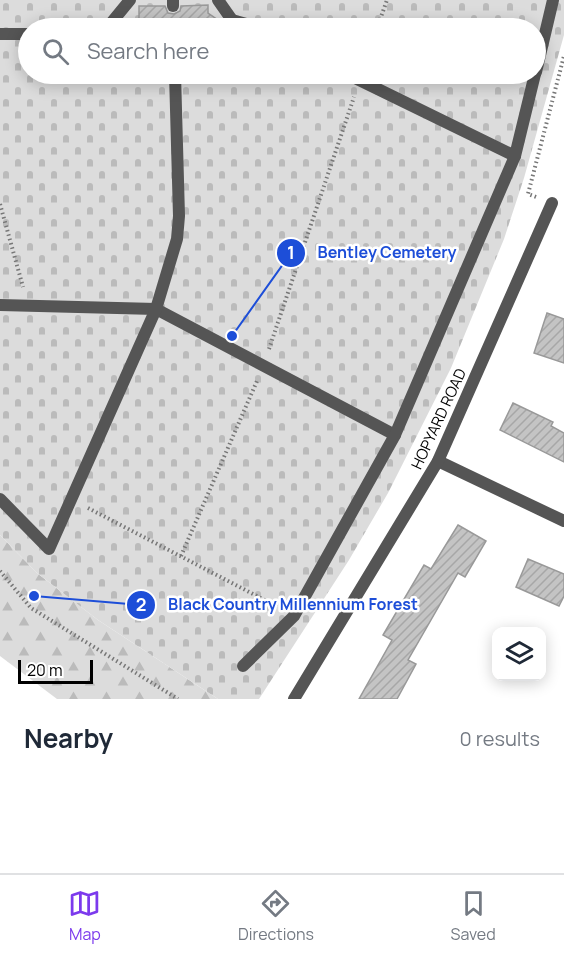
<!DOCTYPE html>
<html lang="en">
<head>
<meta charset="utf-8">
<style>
	:root { --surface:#fff; --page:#f2f2f3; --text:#1f2937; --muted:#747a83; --line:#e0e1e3; --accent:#7c3aed }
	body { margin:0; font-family:Manrope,sans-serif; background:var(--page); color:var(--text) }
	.controls { position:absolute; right:18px; bottom:18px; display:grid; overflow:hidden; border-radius:12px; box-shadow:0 3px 15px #0003 }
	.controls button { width:54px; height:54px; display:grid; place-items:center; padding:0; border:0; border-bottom:2px solid var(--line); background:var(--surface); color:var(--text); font:30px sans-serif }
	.scale { position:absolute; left:18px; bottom:15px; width:75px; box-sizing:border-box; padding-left:6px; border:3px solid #000; border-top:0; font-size:16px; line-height:21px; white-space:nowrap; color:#000; -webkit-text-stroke:4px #fff; paint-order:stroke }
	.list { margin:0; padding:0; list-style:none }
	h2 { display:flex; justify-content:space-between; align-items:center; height:78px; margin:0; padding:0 24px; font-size:26px }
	h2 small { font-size:20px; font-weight:400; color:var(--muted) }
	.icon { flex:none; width:33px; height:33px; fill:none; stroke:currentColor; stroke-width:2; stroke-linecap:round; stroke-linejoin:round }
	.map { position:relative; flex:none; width:564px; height:699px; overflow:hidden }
	.search { position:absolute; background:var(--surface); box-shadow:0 3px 15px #0003; left:18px; right:18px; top:18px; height:66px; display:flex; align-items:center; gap:15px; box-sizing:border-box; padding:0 21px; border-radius:33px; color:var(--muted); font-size:22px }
	.sheet { height:174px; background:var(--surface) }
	nav { display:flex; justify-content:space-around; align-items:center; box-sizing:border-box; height:84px; border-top:2px solid var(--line); background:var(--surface); font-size:16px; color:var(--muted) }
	nav a { display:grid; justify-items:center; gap:3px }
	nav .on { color:var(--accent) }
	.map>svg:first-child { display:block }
	.forest { fill:url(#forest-firs) }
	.cemetery { fill:url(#cemetery-stones); fill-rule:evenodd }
	.building { fill:url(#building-hatch); stroke:#999; stroke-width:1.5 }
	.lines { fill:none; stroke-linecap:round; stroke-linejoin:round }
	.path { stroke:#777; stroke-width:4; stroke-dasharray:1.5 3; stroke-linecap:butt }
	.service { stroke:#555; stroke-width:12 }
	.minor { stroke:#555; stroke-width:12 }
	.labels { text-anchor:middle; stroke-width:5; stroke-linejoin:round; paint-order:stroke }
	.street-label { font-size:15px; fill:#000; stroke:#fff }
	.leader { fill:none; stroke:#1d4ed8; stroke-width:2 }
	.callout-dot { fill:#1d4ed8; stroke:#fff; stroke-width:2 }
	.mark-label { font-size:18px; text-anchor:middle; font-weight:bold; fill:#fff }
	.callout-label { font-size:16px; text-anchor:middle; font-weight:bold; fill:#1d4ed8; stroke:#fff; stroke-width:5; stroke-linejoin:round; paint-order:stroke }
</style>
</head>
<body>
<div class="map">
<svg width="564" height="699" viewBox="0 0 564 699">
	<defs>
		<pattern id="forest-firs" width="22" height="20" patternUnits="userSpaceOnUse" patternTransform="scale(1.5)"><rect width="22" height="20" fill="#dcdcdc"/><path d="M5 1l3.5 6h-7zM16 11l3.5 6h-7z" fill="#bbb"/></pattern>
		<pattern id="cemetery-stones" width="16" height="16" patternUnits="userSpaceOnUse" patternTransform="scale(1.5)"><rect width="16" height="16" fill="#dcdcdc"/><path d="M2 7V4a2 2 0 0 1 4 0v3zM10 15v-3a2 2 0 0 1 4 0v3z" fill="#bbb"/></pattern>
		<pattern id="building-hatch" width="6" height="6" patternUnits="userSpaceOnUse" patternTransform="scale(1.5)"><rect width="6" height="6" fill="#c4c4c4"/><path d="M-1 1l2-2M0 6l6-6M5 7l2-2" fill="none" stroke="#a7a7a7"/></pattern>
	</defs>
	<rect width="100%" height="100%" fill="#fff"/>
	<polygon class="forest" points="0,535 37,573 98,620 218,699 57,699 0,656"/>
	<path class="cemetery" d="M0 0H564V35L524 178 504 239 451 368 388 493 349 560 259 699H218L98 620 37 573 0 535ZM28 28H536V74H28Z"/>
	<g class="building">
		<polygon points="208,5 208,13 218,20 213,28 139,28 139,6 165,6 168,13 174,14 180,11 181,6"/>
		<polygon points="547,313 564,319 564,363 534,353"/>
		<polygon points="513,403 553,422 551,426 564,433 564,462 500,430"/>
		<polygon points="458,525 486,541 465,577 458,573 408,660 416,664 397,699 359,699 392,640 383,635 424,565 431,569"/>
		<polygon points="528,559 564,574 564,596 559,606 516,587"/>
	</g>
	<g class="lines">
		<g class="path">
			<polyline points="377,28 387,0"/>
			<polyline points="536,197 528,194 564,56"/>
			<polyline points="0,204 23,287"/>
			<polyline points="269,349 354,97"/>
			<polyline points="88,508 278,607"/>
			<polyline points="181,556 257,381"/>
			<polyline points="0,571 31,608 178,699"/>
		</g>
		<g class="service">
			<polyline points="173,0 173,6"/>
			<polyline points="218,0 232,20"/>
			<polyline points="107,28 130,0"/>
			<polyline points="221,28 232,20 260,28"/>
			<polyline points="0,34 28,34"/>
			<polyline points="536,72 553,0"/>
			<polyline points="347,74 515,156"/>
			<polyline points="0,305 156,309 395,435"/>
			<polyline points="0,499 49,549 156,309 177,239 179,216 175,74"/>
			<polyline points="243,666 294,616 395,435 515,156 535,74"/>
		</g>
		<g class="minor">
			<polyline points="438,461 564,521"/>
			<polyline points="294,699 438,461 552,203"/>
		</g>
	</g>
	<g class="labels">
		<g class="street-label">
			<text transform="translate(439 419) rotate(-65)" y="5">HOPYARD ROAD</text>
		</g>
	</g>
	<path class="leader" d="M232 336L291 253M34 596L141 605"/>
	<g class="callout-dot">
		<circle cx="232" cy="336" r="6"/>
		<circle cx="34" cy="596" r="6"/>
		<circle cx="291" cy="253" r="15"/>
		<circle cx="141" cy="605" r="15"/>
	</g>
	<g class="mark-label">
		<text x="291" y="259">1</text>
		<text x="141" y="611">2</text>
	</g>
	<g class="callout-label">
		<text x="387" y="258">Bentley Cemetery</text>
		<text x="293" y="610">Black Country Millennium Forest</text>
	</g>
</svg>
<div class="controls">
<button><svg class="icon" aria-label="layers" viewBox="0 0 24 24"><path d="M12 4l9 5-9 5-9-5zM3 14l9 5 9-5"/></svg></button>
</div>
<div class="scale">20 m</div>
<div class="search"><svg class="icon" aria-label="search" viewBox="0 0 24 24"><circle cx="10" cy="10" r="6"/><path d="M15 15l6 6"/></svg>Search here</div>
</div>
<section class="sheet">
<h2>Nearby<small>0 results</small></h2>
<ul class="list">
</ul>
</section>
<nav>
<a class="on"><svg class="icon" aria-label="map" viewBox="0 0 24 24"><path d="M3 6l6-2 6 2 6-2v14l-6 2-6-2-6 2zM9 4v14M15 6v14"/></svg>Map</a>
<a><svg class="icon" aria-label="directions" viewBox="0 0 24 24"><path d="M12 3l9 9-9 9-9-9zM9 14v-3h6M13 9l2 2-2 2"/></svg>Directions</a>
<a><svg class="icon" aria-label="saved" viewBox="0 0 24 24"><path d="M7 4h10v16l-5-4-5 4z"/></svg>Saved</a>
</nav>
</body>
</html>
